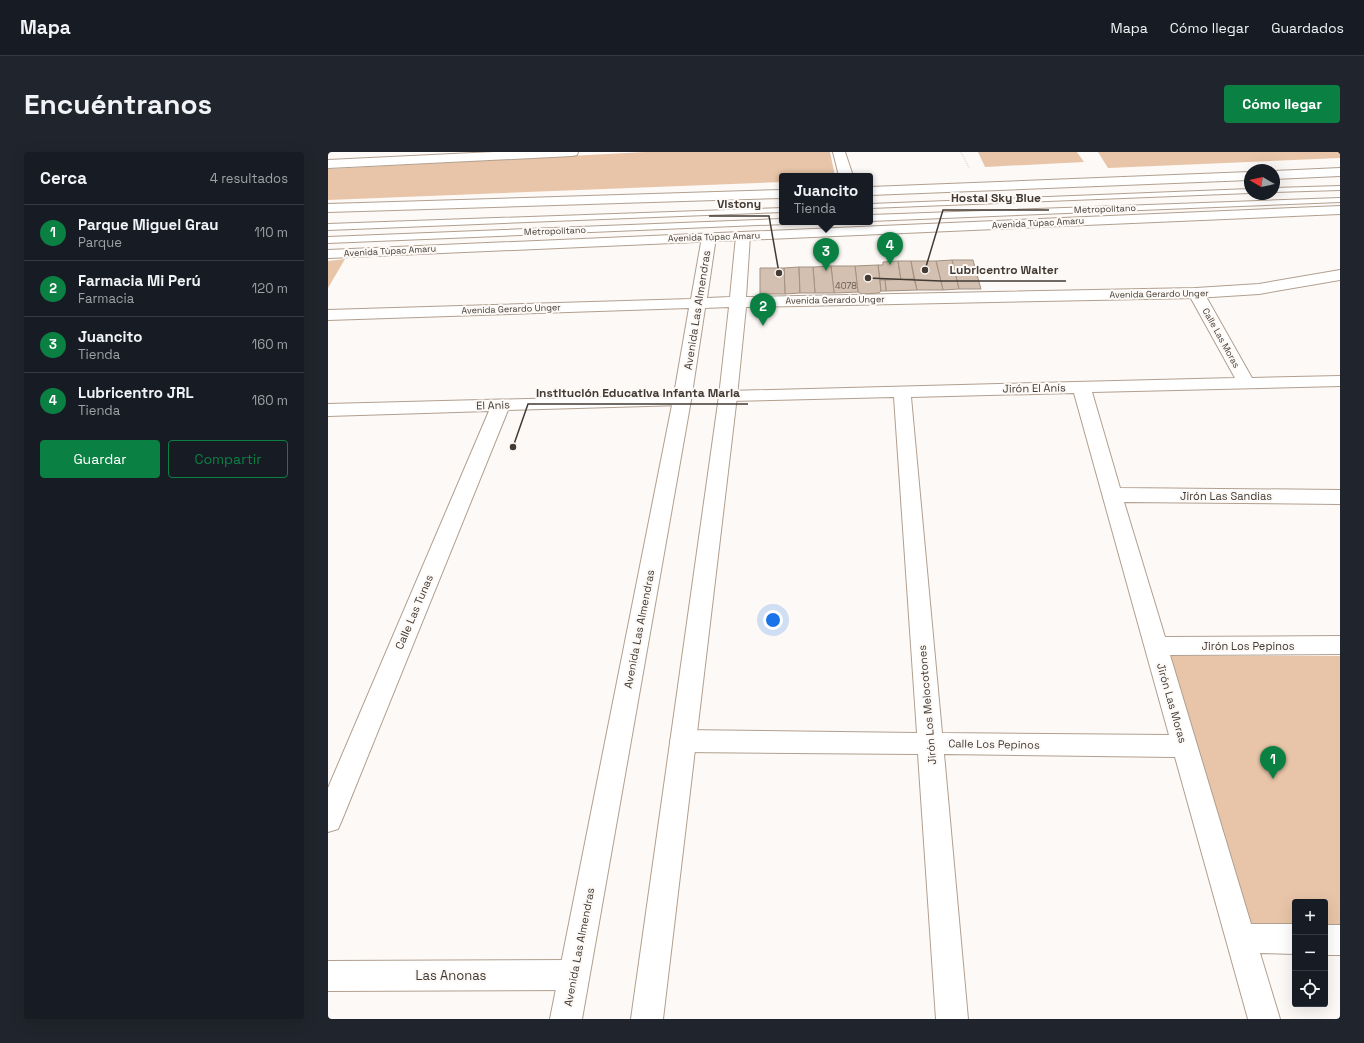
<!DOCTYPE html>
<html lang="es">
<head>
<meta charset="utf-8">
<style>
	:root { --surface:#171b24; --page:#20242c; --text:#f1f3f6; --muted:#9ea1a6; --line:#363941; --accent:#0b8043 }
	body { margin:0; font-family:"Space Grotesk",sans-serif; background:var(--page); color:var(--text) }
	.controls { position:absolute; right:12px; bottom:12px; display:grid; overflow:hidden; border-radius:4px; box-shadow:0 4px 16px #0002 }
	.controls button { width:36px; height:36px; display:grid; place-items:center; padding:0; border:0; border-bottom:1px solid var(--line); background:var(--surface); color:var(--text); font:20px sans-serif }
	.compass { position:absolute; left:916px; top:12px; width:36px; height:36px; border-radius:50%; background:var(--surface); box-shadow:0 4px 16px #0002; rotate:279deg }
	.you { position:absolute; left:445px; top:468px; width:14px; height:14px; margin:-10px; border:3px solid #fff; border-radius:50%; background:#1a73e8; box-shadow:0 0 0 6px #1a73e833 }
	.badge { display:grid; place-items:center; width:26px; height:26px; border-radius:50%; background:var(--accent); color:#fff; font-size:13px; font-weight:700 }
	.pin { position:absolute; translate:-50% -33px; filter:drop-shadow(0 1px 2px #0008) }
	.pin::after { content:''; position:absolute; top:21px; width:14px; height:12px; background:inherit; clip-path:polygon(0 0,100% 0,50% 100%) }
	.popup { position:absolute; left:451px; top:21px; width:94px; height:52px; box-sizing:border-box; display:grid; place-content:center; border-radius:4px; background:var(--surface); filter:drop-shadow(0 1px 3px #0005); font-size:13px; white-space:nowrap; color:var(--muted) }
	.popup b { font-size:15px; color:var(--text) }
	.popup::after { content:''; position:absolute; left:50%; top:100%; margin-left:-8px; border:8px solid transparent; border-top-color:var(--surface) }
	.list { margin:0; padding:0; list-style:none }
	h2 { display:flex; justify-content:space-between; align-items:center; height:52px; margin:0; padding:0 16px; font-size:17px }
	h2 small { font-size:13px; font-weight:400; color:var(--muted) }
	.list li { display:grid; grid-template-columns:26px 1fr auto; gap:12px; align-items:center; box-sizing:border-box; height:56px; padding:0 16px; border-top:1px solid var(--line) }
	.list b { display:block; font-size:15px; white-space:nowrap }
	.list p { margin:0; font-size:13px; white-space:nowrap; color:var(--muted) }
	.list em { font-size:13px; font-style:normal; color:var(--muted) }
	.actions { display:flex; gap:8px; padding:12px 16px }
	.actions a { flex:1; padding:9px 0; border:1px solid var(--accent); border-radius:4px; text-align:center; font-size:14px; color:var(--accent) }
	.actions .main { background:var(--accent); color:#fff }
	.icon { flex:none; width:22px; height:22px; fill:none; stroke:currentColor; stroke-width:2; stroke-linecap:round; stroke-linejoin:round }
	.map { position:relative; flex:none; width:1012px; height:867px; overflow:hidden; border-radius:4px }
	header { display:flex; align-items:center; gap:24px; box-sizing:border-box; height:56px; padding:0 20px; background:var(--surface); border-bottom:1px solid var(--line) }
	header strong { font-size:19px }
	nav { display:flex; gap:22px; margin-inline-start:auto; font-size:14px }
	.intro { display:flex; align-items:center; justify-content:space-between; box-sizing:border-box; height:96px; padding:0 24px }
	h1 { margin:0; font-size:28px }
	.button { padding:10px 18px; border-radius:4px; background:var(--accent); color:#fff; font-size:14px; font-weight:700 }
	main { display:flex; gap:24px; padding:0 24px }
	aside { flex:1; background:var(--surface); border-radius:4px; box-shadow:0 4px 16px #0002 }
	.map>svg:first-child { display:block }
	.green { fill:#e8c5a8 }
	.building { fill:#d4c0b0; stroke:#a39181 }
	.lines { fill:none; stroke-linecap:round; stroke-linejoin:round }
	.lane-casing { stroke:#b19f8f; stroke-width:2 }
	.street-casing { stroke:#b19f8f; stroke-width:2 }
	.secondary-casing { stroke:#b19f8f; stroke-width:2 }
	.primary-casing { stroke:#b19f8f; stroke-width:2 }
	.path { stroke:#bbb6b1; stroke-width:1.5; stroke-dasharray:0.5 2; stroke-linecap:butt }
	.lane { fill:#fff; fill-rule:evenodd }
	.street { fill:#fff; fill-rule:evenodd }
	.secondary { fill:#fff; fill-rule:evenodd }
	.primary { fill:#fff; fill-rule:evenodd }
	.labels { text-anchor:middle; stroke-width:4; stroke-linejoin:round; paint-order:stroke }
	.far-street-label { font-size:9px; fill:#423a33; stroke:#fdf9f6 }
	.number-label { font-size:9px; fill:#665c52 }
	.street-label { font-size:11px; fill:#423a33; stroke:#fdf9f6 }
	.near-street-label { font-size:13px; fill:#423a33; stroke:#fdf9f6 }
	.leader { fill:none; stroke:#423a33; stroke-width:1.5 }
	.callout-dot { fill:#423a33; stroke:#fdf9f6; stroke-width:1.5 }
	.callout-label { font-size:12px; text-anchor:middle; font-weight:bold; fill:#423a33; stroke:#fdf9f6; stroke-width:4; stroke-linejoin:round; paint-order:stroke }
</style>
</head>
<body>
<header>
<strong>Mapa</strong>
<nav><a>Mapa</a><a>Cómo llegar</a><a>Guardados</a></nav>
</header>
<div class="intro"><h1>Encuéntranos</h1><a class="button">Cómo llegar</a></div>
<main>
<aside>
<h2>Cerca<small>4 resultados</small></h2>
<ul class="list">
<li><span class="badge">1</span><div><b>Parque Miguel Grau</b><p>Parque</p></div><em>110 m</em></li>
<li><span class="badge">2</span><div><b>Farmacia Mi Perú</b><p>Farmacia</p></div><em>120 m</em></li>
<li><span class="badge">3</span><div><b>Juancito</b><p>Tienda</p></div><em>160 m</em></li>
<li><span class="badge">4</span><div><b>Lubricentro JRL</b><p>Tienda</p></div><em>160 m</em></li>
</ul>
<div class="actions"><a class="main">Guardar</a><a>Compartir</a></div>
</aside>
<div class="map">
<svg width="1012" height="867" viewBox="0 0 1012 867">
	<rect width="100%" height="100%" fill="#fdf9f6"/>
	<g class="green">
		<polygon points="317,0 502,0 507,24 454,24 454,30 0,48 0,17"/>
		<polygon points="650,0 749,0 756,10 657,15"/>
		<polygon points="770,0 1012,0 1012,6 780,16"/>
		<polygon points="17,107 0,136 0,109"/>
		<polygon points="841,504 1012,504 1012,776 997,776 997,750 967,750 967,776 923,776"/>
	</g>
	<g class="building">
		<polygon points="624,108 645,108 653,137 631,137"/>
		<polygon points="624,108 631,137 615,138 608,109"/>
		<polygon points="570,109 573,128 552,128 550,113 555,113 555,110"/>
		<polygon points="570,109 583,109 586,127 573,128"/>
		<polygon points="583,109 608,109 615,138 589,138"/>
		<polygon points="550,113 553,139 551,141 534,142 530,140 527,114"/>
		<polygon points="503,114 527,114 530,140 506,141"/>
		<polygon points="503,114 506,141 487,141 485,115"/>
		<polygon points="471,115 472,141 457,142 456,116"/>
		<polygon points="471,115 485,115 487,141 472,141"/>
		<polygon points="432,116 456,116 457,142 432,142"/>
		<polygon points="586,127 589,138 558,139 557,128"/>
		<polygon points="552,128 557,128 558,139 553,139"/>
	</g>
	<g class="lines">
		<g class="lane-casing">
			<g id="lane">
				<polygon points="1012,34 1012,38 946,40 946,36"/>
				<polygon points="922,37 922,41 542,56 542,52"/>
				<polygon points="1012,46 1012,50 542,69 542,63"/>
				<polygon points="454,56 454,60 0,78 0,72"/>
				<polygon points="454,67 454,70 458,70 457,72 0,91 0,85"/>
			</g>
		</g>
		<g class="street-casing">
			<g id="street">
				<path d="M868 136 874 138 876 141 924 226 1012 224V234L764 240 792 336 1012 338V352L796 350 837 485 1012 484V502L842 503 923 772H967V802L932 801 952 867H920L847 605 616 602 640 867H608L590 602 355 600 346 597 342 589 346 581 355 578 589 581 566 245 400 249 394 248 391 244 394 240 400 239 907 226 860 141 862 138ZM746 241 841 583 614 581 583 245Z"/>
				<polygon points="354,243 360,244 363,248 360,252 354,253 180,258 14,668 10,677 0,680 0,636 161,259 0,264 0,252"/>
				<rect x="997" y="773" width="15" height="30"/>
				<polygon points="246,808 257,812 261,823 257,834 246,838 0,839 0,809"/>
			</g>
		</g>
		<g class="secondary-casing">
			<g id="secondary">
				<polygon points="166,0 250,0 249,3 244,4 0,16 0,8"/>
				<polygon points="505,0 517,0 525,24 511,24"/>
				<polygon points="415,80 420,81 422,84 418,145 868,136 931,132 1012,118 1012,128 931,142 868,146 418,155 409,244 335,867 303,867 391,244 401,155 377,156 363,248 254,867 222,867 345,248 361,156 0,168 0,158 363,147 374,85 376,82 381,81 386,82 388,85 379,146 402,145 408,84 410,81"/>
			</g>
		</g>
		<g class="primary-casing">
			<g id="primary">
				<polygon points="1012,16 1012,24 946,27 946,19"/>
				<polygon points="922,20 922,28 542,43 542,35"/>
				<polygon points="454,38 454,46 0,60 0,52"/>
				<polygon points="1012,54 1012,62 0,106 0,98"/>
			</g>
		</g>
		<polyline class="path" points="633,0 641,16"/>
		<use href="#lane" class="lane"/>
		<use href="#street" class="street"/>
		<use href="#secondary" class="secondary"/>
		<use href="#primary" class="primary"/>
	</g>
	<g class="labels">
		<g class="far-street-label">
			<text transform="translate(777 57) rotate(-2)" y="3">Metropolitano</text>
			<text transform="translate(710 71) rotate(-3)" y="3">Avenida Túpac Amaru</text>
			<text transform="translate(227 79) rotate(-2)" y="3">Metropolitano</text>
			<text transform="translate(386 85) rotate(-2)" y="3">Avenida Túpac Amaru</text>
			<text transform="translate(62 99) rotate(-3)" y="3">Avenida Túpac Amaru</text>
			<text transform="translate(831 142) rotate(-1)" y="3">Avenida Gerardo Unger</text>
			<text transform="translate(507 148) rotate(-1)" y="3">Avenida Gerardo Unger</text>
			<text transform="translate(183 157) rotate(-2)" y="3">Avenida Gerardo Unger</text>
			<text transform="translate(893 186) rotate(61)" y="3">Calle Las Moras</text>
		</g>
		<g class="number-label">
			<text x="518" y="137">4078</text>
		</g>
		<g class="street-label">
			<text transform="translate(369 158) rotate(-81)" y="4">Avenida Las Almendras</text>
			<text transform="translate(706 236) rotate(-1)" y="4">Jirón El Anís</text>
			<text transform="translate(165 253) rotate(-2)" y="4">El Anis</text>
			<text x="898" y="348">Jirón Las Sandias</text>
			<text transform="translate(86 460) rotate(-67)" y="4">Calle Las Tunas</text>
			<text transform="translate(311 477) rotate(-79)" y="4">Avenida Las Almendras</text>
			<text x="920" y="498">Jirón Los Pepinos</text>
			<text transform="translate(844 551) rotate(74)" y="4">Jirón Las Moras</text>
			<text transform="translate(599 553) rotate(-95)" y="4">Jirón Los Melocotones</text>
			<text transform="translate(666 592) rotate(1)" y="4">Calle Los Pepinos</text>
			<text transform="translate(251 795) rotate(-79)" y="4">Avenida Las Almendras</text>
		</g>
		<g class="near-street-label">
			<text x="123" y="828">Las Anonas</text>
		</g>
	</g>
	<path class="leader" d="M597 118L615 58H721M451 121L441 64H381M540 126L613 129H738M185 295L200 252H420"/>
	<g class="callout-dot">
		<circle cx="597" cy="118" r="4"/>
		<circle cx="451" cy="121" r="4"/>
		<circle cx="540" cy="126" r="4"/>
		<circle cx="185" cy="295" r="4"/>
	</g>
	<g class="callout-label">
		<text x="668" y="50">Hostal Sky Blue</text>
		<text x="411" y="56">Vistony</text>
		<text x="676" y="122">Lubricentro Walter</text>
		<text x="310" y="245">Institución Educativa Infanta Maria</text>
	</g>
</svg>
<div class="controls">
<button>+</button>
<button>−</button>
<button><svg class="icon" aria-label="locate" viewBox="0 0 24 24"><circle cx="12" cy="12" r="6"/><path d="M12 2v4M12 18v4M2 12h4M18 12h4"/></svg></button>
</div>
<svg class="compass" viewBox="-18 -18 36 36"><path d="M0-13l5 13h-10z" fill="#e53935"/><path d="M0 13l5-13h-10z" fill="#9ea1a6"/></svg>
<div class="you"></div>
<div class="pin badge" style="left:945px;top:627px">1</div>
<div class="pin badge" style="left:435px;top:174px">2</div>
<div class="pin badge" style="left:498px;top:119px">3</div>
<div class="popup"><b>Juancito</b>Tienda</div>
<div class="pin badge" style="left:562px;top:113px">4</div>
</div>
</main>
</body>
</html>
